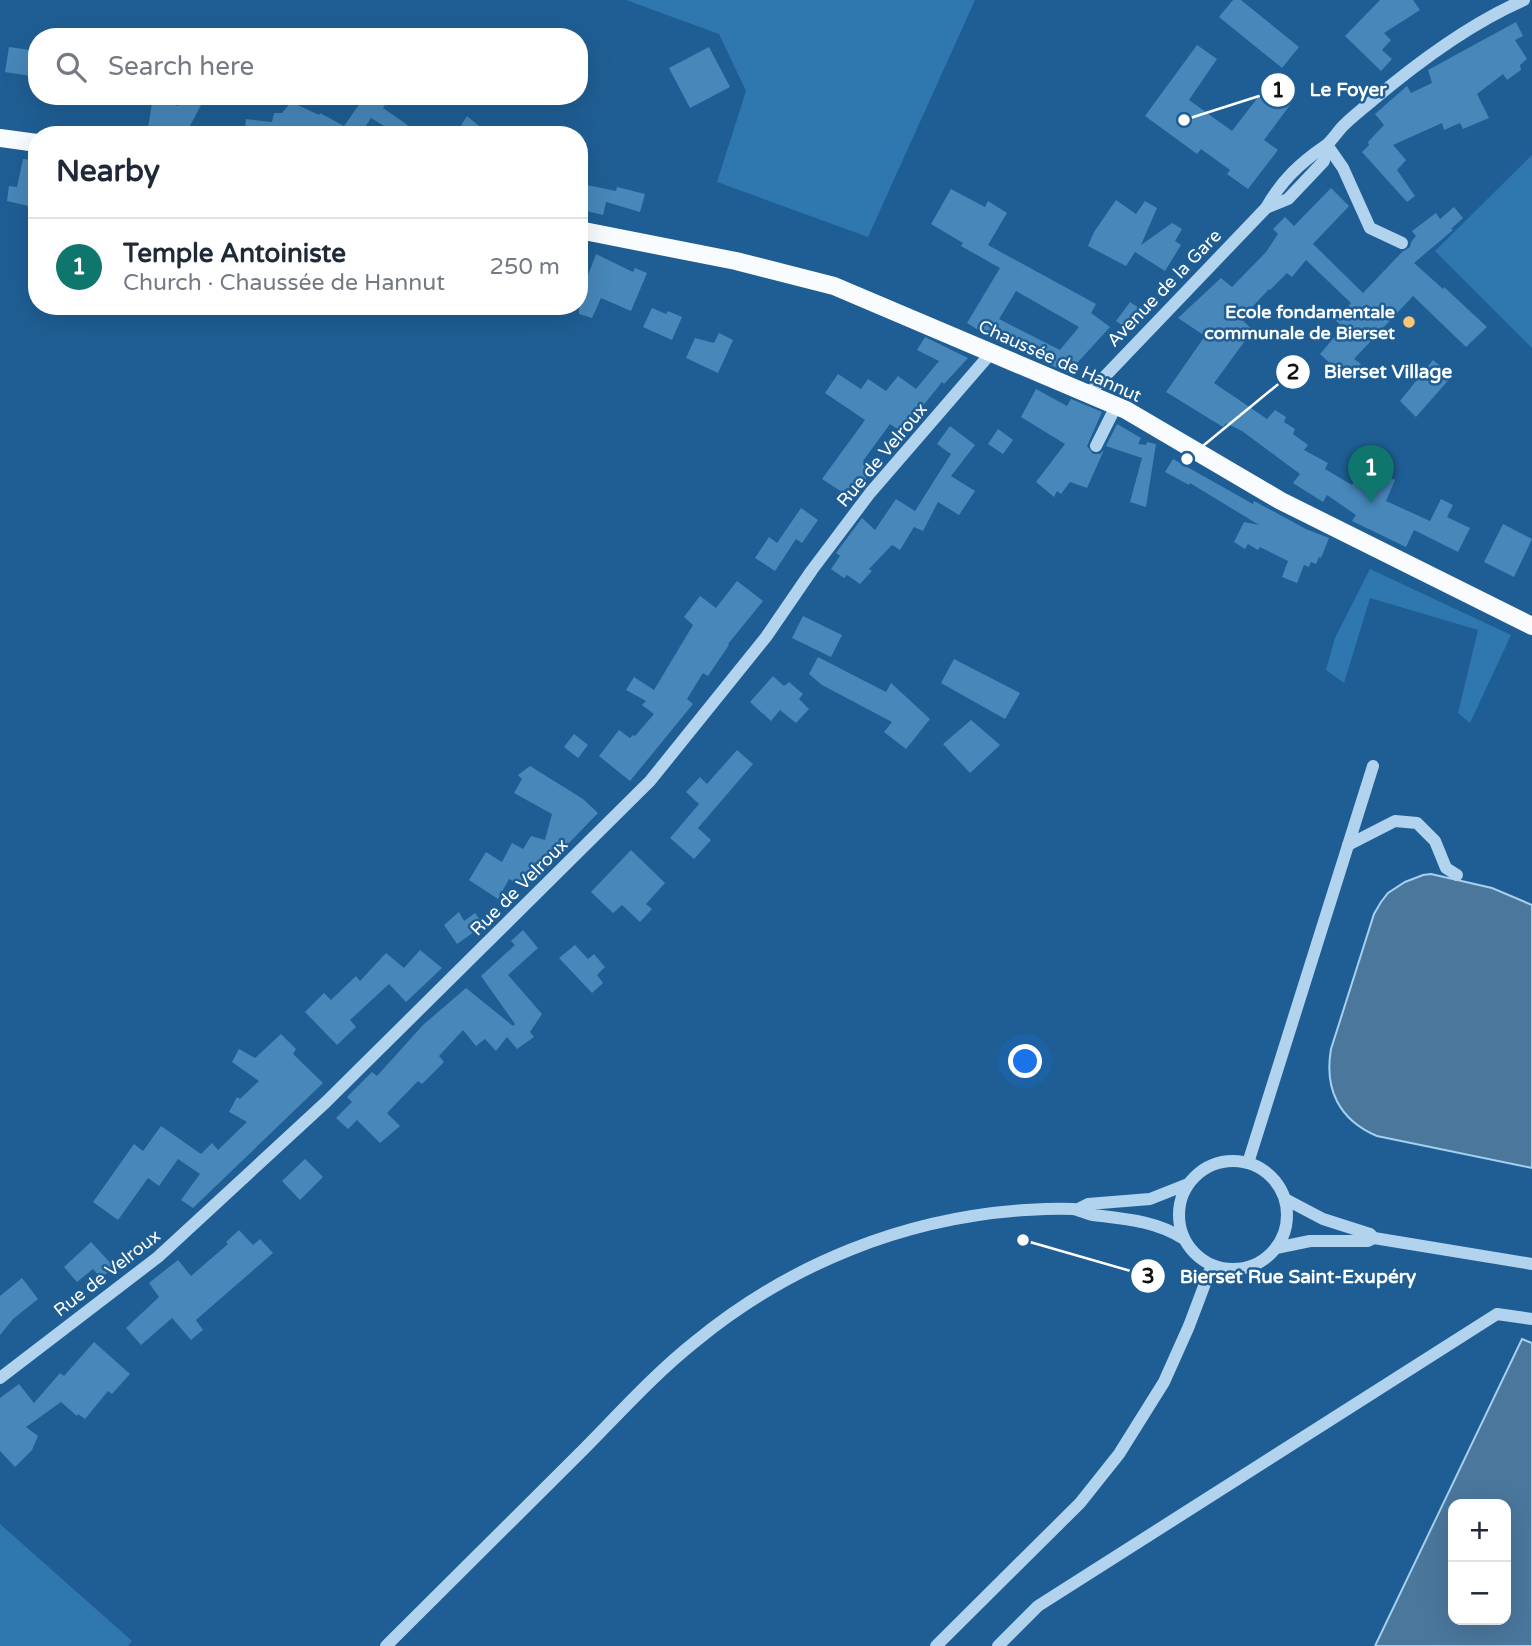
<!DOCTYPE html>
<html lang="en">
<head>
<meta charset="utf-8">
<style>
	:root { --surface:#fff; --page:#f6f6f7; --text:#1f2937; --muted:#747a83; --line:#e0e1e3; --accent:#0f766e }
	body { margin:0; font-family:"Varela Round",sans-serif; background:var(--page); color:var(--text) }
	.controls { position:absolute; right:21px; bottom:21px; display:grid; overflow:hidden; border-radius:14px; box-shadow:0 7px 28px #0002 }
	.controls button { width:63px; height:63px; display:grid; place-items:center; padding:0; border:0; border-bottom:2px solid var(--line); background:var(--surface); color:var(--text); font:35px sans-serif }
	.you { position:absolute; left:1026px; top:1062px; width:24px; height:24px; margin:-18px; border:5px solid #fff; border-radius:50%; background:#1a73e8; box-shadow:0 0 0 10px #1a73e833 }
	.badge { display:grid; place-items:center; width:46px; height:46px; border-radius:50%; background:var(--accent); color:#fff; font-size:23px; font-weight:700 }
	.pin { position:absolute; translate:-50% -58px; filter:drop-shadow(0 2px 4px #0008) }
	.pin::after { content:''; position:absolute; top:37px; width:24px; height:21px; background:inherit; clip-path:polygon(0 0,100% 0,50% 100%) }
	.list { margin:0; padding:0; list-style:none }
	h2 { display:flex; justify-content:space-between; align-items:center; height:91px; margin:0; padding:0 28px; font-size:30px }
	h2 small { font-size:23px; font-weight:400; color:var(--muted) }
	.list li { display:grid; grid-template-columns:46px 1fr auto; gap:21px; align-items:center; box-sizing:border-box; height:98px; padding:0 28px; border-top:2px solid var(--line) }
	.list b { display:block; font-size:26px; white-space:nowrap }
	.list p { margin:0; font-size:23px; white-space:nowrap; color:var(--muted) }
	.list em { font-size:23px; font-style:normal; color:var(--muted) }
	.icon { flex:none; width:38px; height:38px; fill:none; stroke:currentColor; stroke-width:2; stroke-linecap:round; stroke-linejoin:round }
	.map { position:relative; flex:none; width:1532px; height:1646px; overflow:hidden }
	.search { position:absolute; background:var(--surface); box-shadow:0 7px 28px #0002; left:28px; top:28px; width:560px; height:77px; display:flex; align-items:center; gap:18px; box-sizing:border-box; padding:0 24px; border-radius:28px; color:var(--muted); font-size:26px }
	.panel { position:absolute; background:var(--surface); box-shadow:0 7px 28px #0002; left:28px; top:126px; width:560px; height:189px; border-radius:28px }
	.map>svg:first-child { display:block }
	.green { fill:#2f77af }
	.water { fill:#4b779d; stroke:#a5d0f0; stroke-width:2; fill-rule:evenodd }
	.building { fill:#4787ba; fill-rule:evenodd }
	.lines { fill:none; stroke-linecap:round; stroke-linejoin:round }
	.minor { stroke:#b2d3ee; stroke-width:12 }
	.major { stroke:#f9fcff; stroke-width:18 }
	.poi-dot { fill:#fcc672; stroke:#1f5e94; stroke-width:2.5 }
	.labels { text-anchor:middle; stroke-width:5; stroke-linejoin:round; paint-order:stroke }
	.street-label { font-size:18px; fill:#fff; stroke:#1f5e94 }
	.poi-label { font-size:18px; font-weight:bold; fill:#fff; stroke:#1f5e94; text-anchor:end }
	.leader { fill:none; stroke:#fff; stroke-width:2.5 }
	.callout-dot { fill:#fff; stroke:#1f5e94; stroke-width:2.5 }
	.mark-label { font-size:21px; text-anchor:middle; font-weight:bold; fill:#111 }
	.callout-label { font-size:19px; text-anchor:middle; font-weight:bold; fill:#fff; stroke:#1f5e94; stroke-width:5; stroke-linejoin:round; paint-order:stroke }
</style>
</head>
<body>
<div class="map">
<svg width="1532" height="1646" viewBox="0 0 1532 1646">
	<rect width="100%" height="100%" fill="#1f5e94"/>
	<g class="green">
		<polygon points="626,0 975,0 868,237 717,182 746,91 719,34"/>
		<polygon points="1532,155 1532,348 1435,251"/>
		<polygon points="1370,569 1511,635 1470,723 1458,713 1478,630 1370,598 1344,683 1326,670 1335,638"/>
		<polygon points="0,1524 132,1641 128,1646 0,1646"/>
	</g>
	<g class="water">
		<path d="M1431 874 1492 888 1532 905V1168L1377 1136C1339 1120 1324 1089 1331 1049L1374 914 1381 902 1388 893 1405 882 1423 875Z"/>
		<path d="M1522 1339 1532 1343V1646H1375ZM1453 1504H1506V1620H1453Z"/>
	</g>
	<g class="building">
		<polygon points="1233,0 1241,0 1299,47 1282,68 1219,17"/>
		<polygon points="1380,0 1413,0 1420,10 1384,33 1391,40 1382,50 1392,59 1381,71 1345,36"/>
		<polygon points="1516,22 1523,36 1515,40 1527,59 1520,65 1521,70 1507,80 1503,74 1477,94 1489,118 1463,129 1460,123 1444,130 1442,123 1393,145 1406,160 1397,170 1415,196 1407,202 1362,152 1369,145 1368,142 1384,125 1375,114 1407,86 1411,93 1432,83 1428,70"/>
		<polygon points="1197,45 1217,59 1189,100 1232,131 1272,79 1296,97 1264,140 1278,150 1248,189 1227,174 1230,170 1201,149 1197,154 1145,116"/>
		<polygon points="9,47 37,51 37,77 5,72"/>
		<polygon points="709,47 730,87 690,108 669,68"/>
		<polygon points="153,96 178,106 182,96 206,96 185,135 147,135"/>
		<polygon points="365,96 390,96 383,108 422,135 399,135 371,118 360,135 244,135 246,119 272,122 274,113 282,113 291,102 319,115 320,113 344,126"/>
		<polygon points="467,116 479,126 473,135 455,135"/>
		<polygon points="23,159 37,160 37,208 7,201 9,186 17,187"/>
		<polygon points="582,184 616,191 617,187 645,194 640,212 606,202 603,215 579,209 579,187"/>
		<polygon points="1331,188 1349,206 1313,244 1363,293 1402,252 1410,247 1411,242 1416,236 1412,231 1436,213 1440,219 1454,207 1463,218 1451,229 1453,230 1414,263 1443,289 1444,287 1487,327 1466,347 1413,296 1354,359 1361,364 1347,379 1320,354 1343,327 1336,321 1351,303 1306,260 1292,277 1287,273 1270,290 1269,289 1241,319 1253,330 1214,383 1267,419 1275,410 1286,417 1284,422 1295,429 1293,434 1308,445 1304,450 1328,463 1325,469 1352,485 1363,469 1377,479 1379,476 1382,478 1385,475 1395,480 1386,501 1430,521 1441,499 1453,505 1447,517 1470,528 1458,552 1414,530 1406,547 1352,521 1356,515 1327,495 1323,502 1293,483 1300,474 1242,431 1226,423 1223,427 1166,392 1205,336 1178,318 1221,278 1232,287 1266,252 1278,234 1273,229 1285,217 1294,226"/>
		<path d="M951 189 985 207 988 201 1007 213 988 245 1096 304 1091 313 1110 327 1068 373 988 336 967 323 1000 268 961 246 963 243 931 224ZM1016 291 1079 327 1060 350 999 319Z"/>
		<polygon points="1116,200 1136,214 1145,201 1157,208 1141,245 1172,223 1182,229 1175,241 1181,245 1165,271 1135,252 1126,266 1088,246 1094,232"/>
		<polygon points="596,254 633,272 635,268 647,273 631,311 601,298 592,318 579,314 579,299"/>
		<polygon points="1130,302 1142,310 1127,329 1116,321"/>
		<polygon points="652,308 666,314 668,311 682,317 672,340 643,327"/>
		<polygon points="719,333 733,340 718,373 686,358 695,338 714,343"/>
		<polygon points="925,337 968,358 944,384 942,382 902,432 890,424 863,461 874,469 863,482 860,480 848,496 822,479 865,420 825,393 838,374 861,389 868,379 886,391 898,376 916,389 939,361 917,350"/>
		<polygon points="1433,360 1452,376 1416,417 1400,401"/>
		<polygon points="1036,389 1067,406 1071,399 1102,412 1087,446 1093,454 1100,454 1104,450 1087,488 1070,482 1061,494 1057,491 1054,497 1036,482 1065,444 1021,417"/>
		<polygon points="1117,424 1141,438 1138,444 1146,445 1147,442 1156,444 1146,507 1130,502 1142,458 1106,446"/>
		<polygon points="950,426 975,445 951,476 975,491 959,515 938,502 923,531 914,527 900,550 892,545 869,569 872,571 860,584 847,575 844,578 831,569 840,556 836,553 862,518 875,530 896,499 915,511 951,454 937,444"/>
		<polygon points="998,429 1013,440 1003,454 988,444"/>
		<polygon points="1173,459 1253,504 1254,501 1306,529 1329,538 1321,558 1319,557 1316,564 1311,562 1309,567 1304,565 1297,583 1282,577 1288,561 1260,547 1258,550 1248,544 1245,549 1234,542 1244,522 1259,525 1190,483 1189,485 1165,472"/>
		<polygon points="801,508 818,520 802,543 796,539 775,571 755,558 769,537 777,543"/>
		<polygon points="1503,524 1532,539 1514,577 1484,562"/>
		<polygon points="737,581 763,601 728,644 729,645 708,676 703,673 687,699 693,704 630,781 599,756 619,730 630,738 633,735 635,736 654,714 642,705 646,701 626,690 634,677 654,690 693,625 684,617 700,596 716,608"/>
		<polygon points="803,616 842,635 831,657 792,638"/>
		<polygon points="818,657 886,692 891,683 930,719 906,749 884,732 892,722 822,685 809,674"/>
		<polygon points="954,659 1020,693 1005,719 941,683"/>
		<polygon points="773,676 784,686 789,682 803,694 799,699 809,709 796,723 780,710 771,721 750,702"/>
		<polygon points="971,720 1000,745 970,773 943,744"/>
		<polygon points="574,734 588,745 578,758 564,747"/>
		<polygon points="737,750 753,764 698,828 711,840 694,859 670,838 699,804 686,792 700,777 707,784"/>
		<polygon points="530,766 583,799 598,813 540,873 532,867 521,885 509,879 498,899 469,880 486,852 502,862 512,843 523,849 531,836 545,840 552,814 514,793 522,779 518,775"/>
		<polygon points="631,850 665,883 646,904 652,909 640,922 622,905 613,913 591,892"/>
		<polygon points="459,912 464,921 475,913 484,925 457,944 444,925"/>
		<polygon points="523,930 538,948 508,975 542,1014 530,1032 534,1037 517,1049 507,1037 496,1051 485,1039 476,1046 463,1030 439,1056 444,1062 422,1084 418,1081 387,1113 400,1126 380,1143 357,1120 348,1129 336,1118 352,1102 347,1097 372,1072 377,1076 423,1025 466,988 513,1026 515,1024 481,976 515,945 511,941"/>
		<polygon points="575,945 588,959 594,954 605,967 597,975 603,983 592,993 559,958"/>
		<polygon points="420,950 442,968 406,1002 389,984 350,1020 356,1027 337,1045 305,1012 324,993 331,1000 356,976 360,981 386,953 404,968"/>
		<polygon points="281,1034 296,1049 293,1054 323,1083 193,1208 181,1200 200,1174 178,1159 159,1186 148,1178 118,1220 93,1202 134,1144 143,1151 161,1126 201,1154 212,1143 218,1150 247,1122 229,1112 237,1097 240,1099 259,1081 232,1062 239,1049 255,1058"/>
		<polygon points="305,1159 323,1177 300,1200 282,1181"/>
		<polygon points="239,1230 253,1245 260,1239 273,1253 196,1320 203,1330 191,1340 172,1318 141,1345 126,1328 159,1297 149,1283 178,1260 191,1276 228,1244 226,1242"/>
		<polygon points="91,1242 114,1267 101,1278 93,1269 77,1282 64,1267"/>
		<polygon points="22,1278 38,1299 13,1319 0,1335 0,1296"/>
		<polygon points="94,1342 130,1374 112,1394 108,1391 85,1419 78,1414 77,1416 61,1402 26,1427 38,1436 32,1450 15,1467 0,1451 0,1398 19,1384 34,1403 60,1373 64,1376"/>
	</g>
	<g class="lines">
		<g class="minor">
			<polyline points="1327,145 1343,168 1370,228 1402,243"/>
			<polyline points="1266,208 1288,199 1324,161 1327,145"/>
			<path d="M1088 394 1266 208C1281 181 1300 163 1325 146 1332 141 1337 132 1343 126 1352 117 1362 109 1372 101 1418 62 1469 24 1524 0"/>
			<polyline points="1096,446 1116,406"/>
			<polyline points="1348,845 1395,821 1417,823 1435,841 1446,868 1457,875"/>
			<circle cx="1233" cy="1215" r="54"/>
			<polyline points="1248,1163 1373,766"/>
			<polyline points="1285,1199 1323,1219 1370,1234 1374,1238 1532,1264"/>
			<polyline points="1078,1209 1088,1204 1150,1199 1188,1184"/>
			<polyline points="1276,1248 1310,1241 1368,1241 1374,1238"/>
			<polyline points="0,1378 158,1257 326,1102 650,781 766,637 812,570 870,493 991,353"/>
			<path d="M386 1646C450 1583 514 1519 578 1455 616 1417 653 1375 696 1341 790 1264 904 1218 1026 1210 1041 1209 1058 1208 1073 1209 1080 1210 1086 1214 1093 1215 1126 1219 1156 1221 1184 1239"/>
			<polyline points="936,1646 1080,1503 1119,1454 1164,1382 1189,1326 1212,1265"/>
			<polyline points="998,1646 1038,1606 1497,1314 1532,1319"/>
		</g>
		<g class="major">
			<polyline points="0,138 37,143"/>
			<polyline points="579,230 736,261 834,286 1126,410 1281,501 1532,626"/>
		</g>
	</g>
	<circle class="poi-dot" cx="1409" cy="322" r="7"/>
	<g class="labels">
		<g class="street-label">
			<text transform="translate(1164 288) rotate(-46)" y="6">Avenue de la Gare</text>
			<text transform="translate(1060 361) rotate(24)" y="6">Chaussée de Hannut</text>
			<text transform="translate(882 455) rotate(-50)" y="6">Rue de Velroux</text>
			<text transform="translate(519 887) rotate(-45)" y="6">Rue de Velroux</text>
			<text transform="translate(107 1273) rotate(-38)" y="6">Rue de Velroux</text>
		</g>
		<g class="poi-label">
			<text x="1395" y="318">Ecole fondamentale<tspan x="1395" dy="21">communale de Bierset</tspan></text>
		</g>
	</g>
	<path class="leader" d="M1184 120L1278 90M1187 459L1293 372M1023 1240L1148 1276"/>
	<g class="callout-dot">
		<circle cx="1184" cy="120" r="7"/>
		<circle cx="1187" cy="459" r="7"/>
		<circle cx="1023" cy="1240" r="7"/>
		<circle cx="1278" cy="90" r="18"/>
		<circle cx="1293" cy="372" r="18"/>
		<circle cx="1148" cy="1276" r="18"/>
	</g>
	<g class="mark-label">
		<text x="1278" y="97">1</text>
		<text x="1293" y="379">2</text>
		<text x="1148" y="1283">3</text>
	</g>
	<g class="callout-label">
		<text x="1348" y="96">Le Foyer</text>
		<text x="1388" y="378">Bierset Village</text>
		<text x="1298" y="1283">Bierset Rue Saint-Exupéry</text>
	</g>
</svg>
<div class="controls">
<button>+</button>
<button>−</button>
</div>
<div class="you"></div>
<div class="pin badge" style="left:1371px;top:503px">1</div>
<div class="search"><svg class="icon" aria-label="search" viewBox="0 0 24 24"><circle cx="10" cy="10" r="6"/><path d="M15 15l6 6"/></svg>Search here</div>
<section class="panel">
<h2>Nearby<small></small></h2>
<ul class="list">
<li><span class="badge">1</span><div><b>Temple Antoiniste</b><p>Church · Chaussée de Hannut</p></div><em>250 m</em></li>
</ul>
</section>
</div>
</body>
</html>
